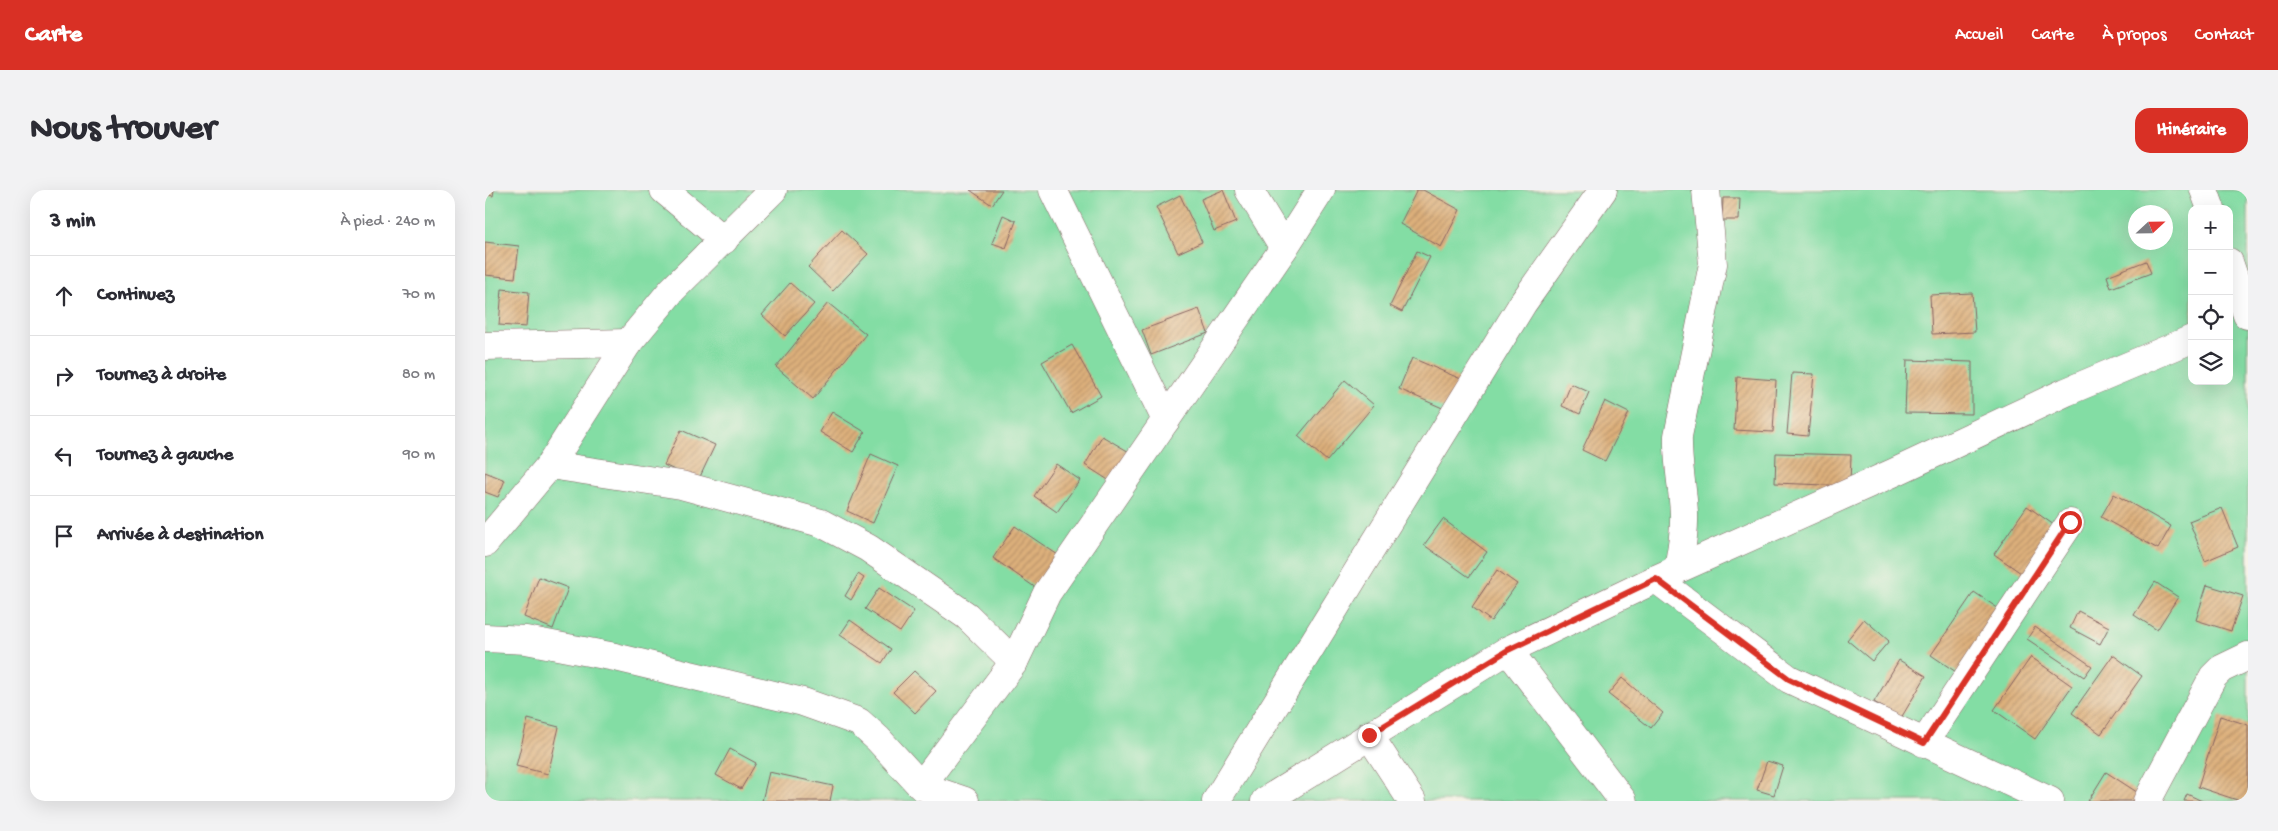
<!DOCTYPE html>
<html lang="fr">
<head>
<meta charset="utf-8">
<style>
	:root { --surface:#fff; --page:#f2f2f3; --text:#2b2b33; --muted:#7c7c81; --line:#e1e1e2; --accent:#d93025 }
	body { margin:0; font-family:"Gochi Hand",sans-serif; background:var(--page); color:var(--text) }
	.controls { position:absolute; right:15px; top:15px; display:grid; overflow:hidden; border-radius:10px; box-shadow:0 5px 20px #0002 }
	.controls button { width:45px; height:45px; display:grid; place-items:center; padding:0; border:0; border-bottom:1px solid var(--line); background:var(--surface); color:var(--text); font:25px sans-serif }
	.compass { position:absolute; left:1643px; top:15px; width:45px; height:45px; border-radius:50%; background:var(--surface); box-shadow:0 5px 20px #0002; rotate:68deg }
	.stop { position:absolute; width:15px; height:15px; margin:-11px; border:4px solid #d93025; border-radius:50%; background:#fff }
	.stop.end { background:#d93025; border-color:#fff; box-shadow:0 1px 5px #0008 }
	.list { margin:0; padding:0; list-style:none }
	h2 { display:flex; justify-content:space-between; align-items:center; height:65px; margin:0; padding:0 20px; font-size:21px }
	h2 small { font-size:16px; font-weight:400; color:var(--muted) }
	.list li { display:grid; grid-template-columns:32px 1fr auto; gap:15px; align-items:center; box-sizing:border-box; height:80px; padding:0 20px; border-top:1px solid var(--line) }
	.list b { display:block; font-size:19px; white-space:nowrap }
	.list em { font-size:16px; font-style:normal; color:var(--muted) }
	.icon { flex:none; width:28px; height:28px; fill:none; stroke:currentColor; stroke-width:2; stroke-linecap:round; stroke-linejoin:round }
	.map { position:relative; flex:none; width:1763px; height:611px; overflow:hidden; border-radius:15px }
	header { display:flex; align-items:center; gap:30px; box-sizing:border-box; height:70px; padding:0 25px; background:var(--accent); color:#fff }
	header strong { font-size:24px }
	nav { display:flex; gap:28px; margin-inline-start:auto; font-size:18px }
	.intro { display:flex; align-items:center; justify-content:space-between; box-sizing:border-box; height:120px; padding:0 30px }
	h1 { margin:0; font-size:35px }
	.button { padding:12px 22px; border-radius:15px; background:var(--accent); color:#fff; font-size:18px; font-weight:700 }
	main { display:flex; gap:30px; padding:0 30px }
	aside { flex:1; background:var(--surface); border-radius:15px; box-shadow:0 5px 20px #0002 }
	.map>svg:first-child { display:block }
	.green { fill:#83dda4; stroke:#667e68; fill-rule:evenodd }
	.building { fill:url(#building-hatch) }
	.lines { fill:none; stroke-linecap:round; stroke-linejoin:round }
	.minor-casing { stroke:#856361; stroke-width:29 }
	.minor { stroke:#fff; stroke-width:28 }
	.route { stroke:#d93025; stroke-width:6 }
</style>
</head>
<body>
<header>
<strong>Carte</strong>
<nav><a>Accueil</a><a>Carte</a><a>À propos</a><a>Contact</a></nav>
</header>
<div class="intro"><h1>Nous trouver</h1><a class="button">Itinéraire</a></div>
<main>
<aside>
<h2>3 min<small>À pied · 240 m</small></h2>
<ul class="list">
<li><svg class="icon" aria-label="ahead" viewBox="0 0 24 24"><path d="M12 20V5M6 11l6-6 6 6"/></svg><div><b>Continuez</b></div><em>70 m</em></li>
<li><svg class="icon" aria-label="right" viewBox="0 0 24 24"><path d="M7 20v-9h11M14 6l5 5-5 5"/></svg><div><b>Tournez à droite</b></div><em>80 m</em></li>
<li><svg class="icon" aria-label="left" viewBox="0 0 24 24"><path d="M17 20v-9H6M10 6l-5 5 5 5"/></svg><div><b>Tournez à gauche</b></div><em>90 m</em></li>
<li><svg class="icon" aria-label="arrive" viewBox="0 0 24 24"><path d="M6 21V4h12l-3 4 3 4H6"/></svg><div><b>Arrivée à destination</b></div></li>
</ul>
</aside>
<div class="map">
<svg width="1763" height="611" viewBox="0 0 1763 611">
	<defs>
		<pattern id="building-hatch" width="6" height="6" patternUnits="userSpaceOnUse" patternTransform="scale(1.25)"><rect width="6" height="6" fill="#ddb07c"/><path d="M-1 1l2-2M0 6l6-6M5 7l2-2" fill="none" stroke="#b58f66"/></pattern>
	</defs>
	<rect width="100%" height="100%" fill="#f7f3e8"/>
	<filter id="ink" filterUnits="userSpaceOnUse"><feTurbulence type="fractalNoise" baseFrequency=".02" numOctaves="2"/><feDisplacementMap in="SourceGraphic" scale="10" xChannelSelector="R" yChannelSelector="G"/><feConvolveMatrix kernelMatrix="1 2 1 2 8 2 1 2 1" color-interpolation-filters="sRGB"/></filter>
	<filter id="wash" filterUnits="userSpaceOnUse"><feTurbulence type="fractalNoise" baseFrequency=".0096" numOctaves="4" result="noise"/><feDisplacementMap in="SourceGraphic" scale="20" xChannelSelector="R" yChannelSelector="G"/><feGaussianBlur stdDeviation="1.12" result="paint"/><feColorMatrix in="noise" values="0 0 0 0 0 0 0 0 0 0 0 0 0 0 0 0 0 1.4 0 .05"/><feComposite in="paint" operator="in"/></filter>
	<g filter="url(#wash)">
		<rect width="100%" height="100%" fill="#f3e1c6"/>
		<path class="green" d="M0 0H1763V611H0ZM1707 19H1744V191H1707ZM1650 22H1680V52H1650Z"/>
		<g id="blocks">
			<g class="building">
				<polygon points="0,0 9,0 8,6 0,4"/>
				<polygon points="485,0 517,0 507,15"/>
				<polygon points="738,0 751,32 729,41 716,9"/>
				<polygon points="932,0 938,0 975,20 956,57 915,34"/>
				<polygon points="695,5 717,52 693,63 671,17"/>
				<polygon points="1238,8 1255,8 1254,30 1237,30"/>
				<polygon points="518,25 531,31 521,58 507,53"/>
				<polygon points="357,40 383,64 348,101 323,77"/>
				<polygon points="0,52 34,56 30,88 0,85"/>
				<polygon points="932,61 945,67 917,122 905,116"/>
				<polygon points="1661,71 1666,83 1626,98 1622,86"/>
				<polygon points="305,93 329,114 300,146 277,125"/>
				<polygon points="17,99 44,102 41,137 14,135"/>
				<polygon points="1487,103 1490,142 1447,144 1445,105"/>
				<polygon points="343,113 381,144 328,209 291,177"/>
				<polygon points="714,119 723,143 666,165 657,140"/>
				<polygon points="587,155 616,206 586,223 557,172"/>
				<polygon points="927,168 976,189 962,220 914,199"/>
				<polygon points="1422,170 1487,172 1487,224 1420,223"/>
				<polygon points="1307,183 1329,184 1323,246 1302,244"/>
				<polygon points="1252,187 1291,190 1288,242 1249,240"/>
				<polygon points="860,190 889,215 842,271 813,246"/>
				<polygon points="1086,194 1104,202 1095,224 1077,216"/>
				<polygon points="1120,211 1144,223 1120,271 1097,260"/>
				<polygon points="347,222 380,242 368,262 335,242"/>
				<polygon points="196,240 230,255 213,291 179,275"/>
				<polygon points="617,246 646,263 628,293 600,275"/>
				<polygon points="1291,263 1366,265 1365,296 1290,293"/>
				<polygon points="386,264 413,276 388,333 362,321"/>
				<polygon points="571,274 595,290 572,322 549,306"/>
				<polygon points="0,282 20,290 13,307 0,302"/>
				<polygon points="1629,304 1686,336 1673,359 1616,327"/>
				<polygon points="1542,316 1576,340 1543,388 1509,364"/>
				<polygon points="1737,318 1753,357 1720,371 1704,331"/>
				<polygon points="958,329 1002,362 984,387 939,355"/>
				<polygon points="530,336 573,365 551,398 508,368"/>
				<polygon points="1012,380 1032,394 1006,431 987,417"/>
				<polygon points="373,384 379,388 366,410 360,406"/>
				<polygon points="54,387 83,398 68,439 39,427"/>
				<polygon points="1670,392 1693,407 1672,440 1649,425"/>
				<polygon points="1722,395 1758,406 1746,441 1711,430"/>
				<polygon points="394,398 429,421 415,442 380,419"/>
				<polygon points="1489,402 1517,421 1474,484 1446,465"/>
				<polygon points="1593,421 1624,437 1615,454 1585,438"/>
				<polygon points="1379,429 1404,451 1387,471 1362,450"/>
				<polygon points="365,430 406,459 397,473 355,445"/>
				<polygon points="1550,437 1607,476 1599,487 1542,449"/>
				<polygon points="1628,465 1657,486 1616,544 1587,523"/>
				<polygon points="1546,467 1587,496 1550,549 1509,520"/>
				<polygon points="1414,470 1441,486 1416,528 1389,512"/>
				<polygon points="429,481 451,501 430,523 408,502"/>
				<polygon points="1137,488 1178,523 1166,538 1123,504"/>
				<polygon points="1735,526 1763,535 1763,611 1755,611 1713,597"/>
				<polygon points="43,529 74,537 63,584 31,576"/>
				<polygon points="245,559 271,573 256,599 231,585"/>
				<polygon points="1282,571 1298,576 1289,605 1272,600"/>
				<polygon points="284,582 348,596 345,611 277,611"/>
				<polygon points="1621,582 1661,608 1659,611 1603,611"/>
				<polygon points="1702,604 1717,611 1699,611"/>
			</g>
		</g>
	</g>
	<g filter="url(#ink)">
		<use href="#blocks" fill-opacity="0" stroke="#856361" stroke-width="1"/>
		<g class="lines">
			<g class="minor-casing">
				<g id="minor">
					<polyline points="179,0 239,50"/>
					<polyline points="568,0 681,230"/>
					<polyline points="764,0 799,58"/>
					<polyline points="1719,0 1726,19"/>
					<polyline points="1744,72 1762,125"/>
					<polyline points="0,156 143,153"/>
					<polyline points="65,275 196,295 336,333 383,358 482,426 529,472"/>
					<polyline points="0,353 65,275 143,153 187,100 288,0"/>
					<path d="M1193 379C1196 361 1200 343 1199 324 1198 298 1192 273 1193 246L1228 74 1221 0"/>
					<polyline points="1171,389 1304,489 1565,611"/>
					<polyline points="0,448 41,450 130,467 318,512 374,532 393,549 436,596 480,611"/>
					<polyline points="1023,460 1138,611"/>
					<polyline points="884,545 927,611"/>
					<polyline points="1439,553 1585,333"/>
					<polyline points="436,596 529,472 562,403 799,58 836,0"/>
					<polyline points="731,611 1038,113 1118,0"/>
					<polyline points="780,611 1023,460 1171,389 1410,282 1581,202 1707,149"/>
					<polyline points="1662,611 1728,487 1736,479 1763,466"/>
				</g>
			</g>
			<use href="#minor" class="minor"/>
		</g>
	</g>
	<g class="lines" filter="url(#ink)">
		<polyline class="route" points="884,545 1023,460 1171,389 1304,489 1439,553 1585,332"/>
	</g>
</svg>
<div class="controls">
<button>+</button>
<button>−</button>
<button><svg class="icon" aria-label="locate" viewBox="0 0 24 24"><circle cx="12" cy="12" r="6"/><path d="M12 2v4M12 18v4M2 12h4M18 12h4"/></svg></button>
<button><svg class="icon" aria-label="layers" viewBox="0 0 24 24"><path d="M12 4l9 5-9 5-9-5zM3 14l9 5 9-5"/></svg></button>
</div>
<svg class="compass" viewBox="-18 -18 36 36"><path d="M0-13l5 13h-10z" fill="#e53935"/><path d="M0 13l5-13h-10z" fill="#7c7c81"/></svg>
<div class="stop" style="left:1585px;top:332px"></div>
<div class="stop end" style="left:884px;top:545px"></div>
</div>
</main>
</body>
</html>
